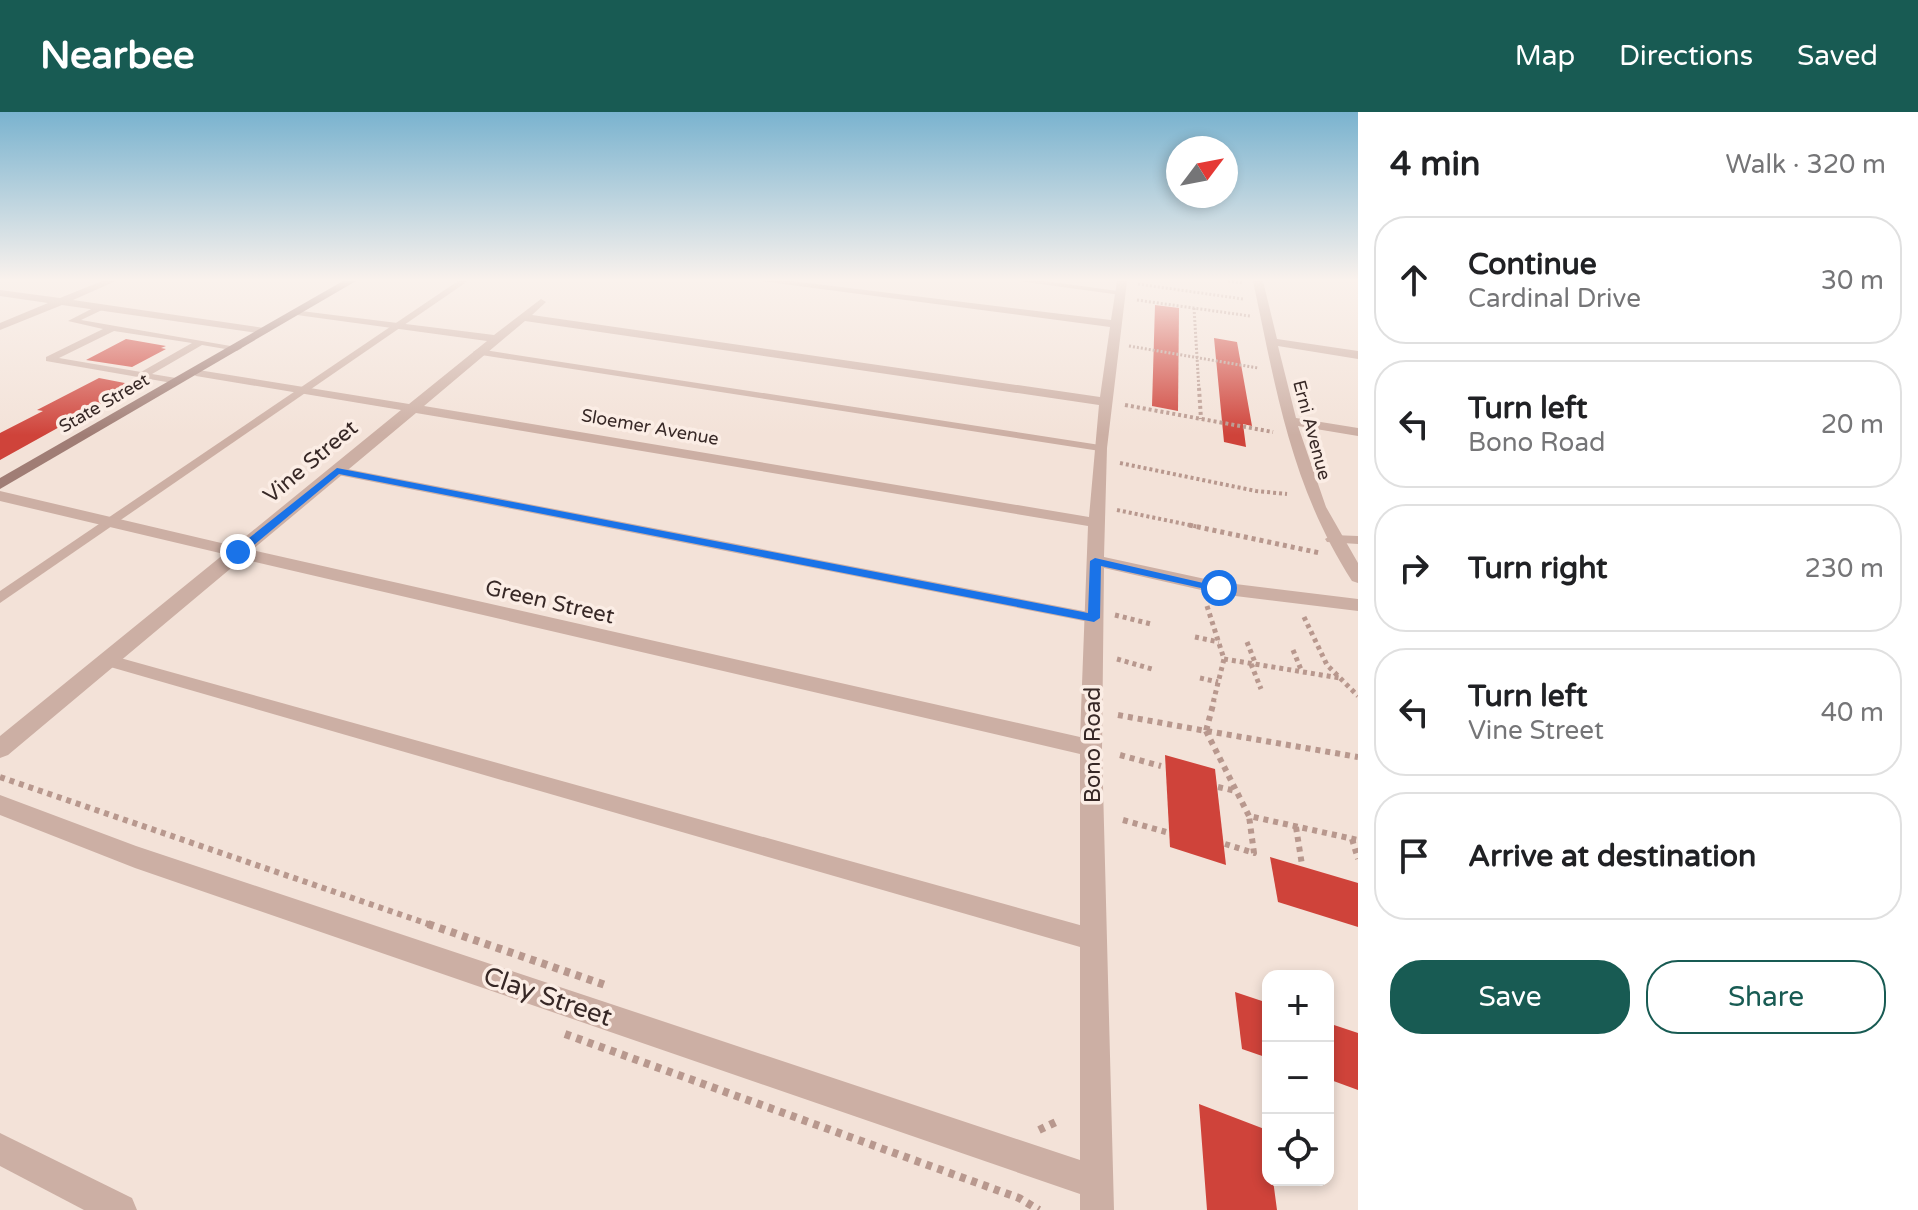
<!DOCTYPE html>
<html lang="en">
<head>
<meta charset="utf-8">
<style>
	:root { --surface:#fff; --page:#f2f2f2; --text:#202124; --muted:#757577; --line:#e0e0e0; --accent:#185b53 }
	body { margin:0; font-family:"Varela Round",sans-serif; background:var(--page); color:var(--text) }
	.controls { position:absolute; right:24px; bottom:24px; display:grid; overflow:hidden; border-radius:16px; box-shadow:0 4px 12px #0003 }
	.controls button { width:72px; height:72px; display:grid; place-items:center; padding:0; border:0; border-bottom:2px solid var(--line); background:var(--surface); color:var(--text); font:40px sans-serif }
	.compass { position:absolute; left:1166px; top:24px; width:72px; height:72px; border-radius:50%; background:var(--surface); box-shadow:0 4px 12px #0003; rotate:58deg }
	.stop { position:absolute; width:24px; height:24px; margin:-18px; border:6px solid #1a73e8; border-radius:50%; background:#fff }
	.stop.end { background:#1a73e8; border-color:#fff; box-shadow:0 2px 8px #0008 }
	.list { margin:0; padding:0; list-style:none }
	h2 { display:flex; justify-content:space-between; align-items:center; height:104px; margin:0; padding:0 32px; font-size:34px }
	h2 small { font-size:26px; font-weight:400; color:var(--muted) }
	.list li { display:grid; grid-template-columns:52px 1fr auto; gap:24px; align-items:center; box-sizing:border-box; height:128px; margin:0 16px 16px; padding:0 16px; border:2px solid var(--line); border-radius:32px }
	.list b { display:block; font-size:30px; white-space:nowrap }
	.list p { margin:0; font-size:26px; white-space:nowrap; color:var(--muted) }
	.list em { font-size:26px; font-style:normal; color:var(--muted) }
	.actions { display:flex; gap:16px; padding:24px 32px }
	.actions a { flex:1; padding:18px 0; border:2px solid var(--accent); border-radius:32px; text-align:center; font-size:28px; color:var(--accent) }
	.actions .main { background:var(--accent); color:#fff }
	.icon { flex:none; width:44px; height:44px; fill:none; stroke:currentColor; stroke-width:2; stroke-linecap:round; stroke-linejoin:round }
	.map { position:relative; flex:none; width:1358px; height:1098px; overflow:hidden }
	header { display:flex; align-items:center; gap:48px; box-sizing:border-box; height:112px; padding:0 40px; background:var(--accent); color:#fff }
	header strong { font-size:38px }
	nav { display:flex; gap:44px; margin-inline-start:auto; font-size:28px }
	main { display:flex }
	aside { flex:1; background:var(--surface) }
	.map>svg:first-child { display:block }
	.building { fill:#cf433a }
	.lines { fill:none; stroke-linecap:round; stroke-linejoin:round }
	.path-far4 { stroke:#b8988e; stroke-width:3; stroke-dasharray:2 2; stroke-linecap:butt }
	.path-far3 { stroke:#b8988e; stroke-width:4; stroke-dasharray:3 3; stroke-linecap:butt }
	.path-far2 { stroke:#b8988e; stroke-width:5; stroke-dasharray:4 4; stroke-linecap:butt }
	.path-far1 { stroke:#b8988e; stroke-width:6; stroke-dasharray:5 5; stroke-linecap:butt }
	.path { stroke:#b8988e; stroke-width:8; stroke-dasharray:6 6; stroke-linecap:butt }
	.lane { fill:#ccafa4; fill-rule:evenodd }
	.street { fill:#ccafa4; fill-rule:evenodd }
	.secondary { fill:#a07d75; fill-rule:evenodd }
	.route { fill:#1a73e8 }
	.labels { text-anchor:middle; stroke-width:7; stroke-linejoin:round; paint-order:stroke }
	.far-street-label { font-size:18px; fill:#372826; stroke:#fbede5 }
	.street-label { font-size:22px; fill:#372826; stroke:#fbede5 }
	.near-street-label { font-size:26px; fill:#372826; stroke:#fbede5 }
</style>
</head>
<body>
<header>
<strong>Nearbee</strong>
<nav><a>Map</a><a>Directions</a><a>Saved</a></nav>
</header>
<main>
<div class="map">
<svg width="1358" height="1098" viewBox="0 0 1358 1098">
	<rect width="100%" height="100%" fill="#f3e2d8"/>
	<g class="building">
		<polygon points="1155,193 1179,196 1178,299 1152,294"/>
		<polygon points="1214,226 1237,230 1252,314 1243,312 1246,335 1224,330"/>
		<polygon points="126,227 166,234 161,236 166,237 132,255 86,248"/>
		<polygon points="99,266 135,273 0,348 0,321 43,299 37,298"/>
		<polygon points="1165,643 1215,657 1226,753 1170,735"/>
		<polygon points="1270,745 1358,771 1358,815 1278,790"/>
		<polygon points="1235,880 1268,891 1268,946 1242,937"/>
		<polygon points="1328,911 1358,921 1358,978 1328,967"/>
		<polygon points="1199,992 1267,1018 1268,1068 1273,1068 1277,1098 1207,1098"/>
	</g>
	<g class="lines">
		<g class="path-far4">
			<polyline points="1228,169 1243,171"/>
			<polyline points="1138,172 1243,187"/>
			<polyline points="1137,188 1250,204"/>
			<polyline points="1194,196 1199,278"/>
			<polyline points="1129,234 1258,256"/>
		</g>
		<g class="path-far3">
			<polyline points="1199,276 1201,307"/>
			<polyline points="1125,293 1273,320"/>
			<polyline points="1120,351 1256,379 1287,382"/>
			<polyline points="1117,398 1199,415"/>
		</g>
		<g class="path-far2">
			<polyline points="1189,413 1320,441"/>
			<polyline points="1207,494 1224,547 1213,591"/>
			<polyline points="1115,503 1151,512"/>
			<polyline points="1304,505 1327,553 1358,584"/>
			<polyline points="1195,525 1219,530"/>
			<polyline points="1247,530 1256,553"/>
			<polyline points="1293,538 1302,560"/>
			<polyline points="1117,547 1152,557"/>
			<polyline points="1224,547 1340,566"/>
			<polyline points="1251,552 1261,577"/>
			<polyline points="1200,566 1218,570"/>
		</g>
		<g class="path-far1">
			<polyline points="1118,603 1206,619 1214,589"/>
			<polyline points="1206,619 1249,704 1358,728"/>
			<polyline points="1207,619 1358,645"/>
			<polyline points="1120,643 1161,654"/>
			<polyline points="0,665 434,814"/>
			<polyline points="1218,675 1236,679"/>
			<polyline points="1123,708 1166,720"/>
			<polyline points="1296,715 1302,753"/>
			<polyline points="1352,727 1358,747"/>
			<polyline points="1225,732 1254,741 1249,704"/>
		</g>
		<g class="path">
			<polyline points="428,812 608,874"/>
			<polyline points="565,922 1019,1086 1039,1098"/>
			<polyline points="1039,1018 1058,1009"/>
		</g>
		<g class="lane">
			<polygon points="458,169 468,169 0,491 0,479"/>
			<polygon points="1018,169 1045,169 1125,180 1121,183"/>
			<path d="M99 193 103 196 102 198 81 208 242 236 237 239 202 233 152 262 182 267 183 269 178 272 46 249V245L103 217 68 209ZM114 219 192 231 141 260 59 246Z"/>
			<polygon points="478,237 1100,333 1106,336 1100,339 475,242 473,240"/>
			<polygon points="337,355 1094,501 1102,506 1094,511 333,362 331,359"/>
			<polygon points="1332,423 1358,424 1358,432 1327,430 1325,427"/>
			<polygon points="106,542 1094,817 1102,820 1105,828 1102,836 1094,839 100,552 98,548 100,544"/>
		</g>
		<g class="street">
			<polygon points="102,169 116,169 73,188 264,216 270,219 264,222 62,193 0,218 0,211 48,191 0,184 0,178 60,186"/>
			<path d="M761 169H792L1111 208 1117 169H1127L1107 336 1104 445 1219 470 1358 487V499L1219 482 1104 456 1102 636 1114 1098H1080V1082L135 756 0 703V683L136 734 1080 1048V642L242 447 8 643 0 646V624L224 442 0 389V379L234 434 401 298 196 264 190 260 192 257 409 292 487 229 297 203 292 200 293 198 494 223 541 187 546 190 532 203 1100 285 1110 215ZM525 209 1099 293 1089 405 424 294ZM416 301 1088 414 1080 625 252 438Z"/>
			<path d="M1253 169H1263L1277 227 1358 239V247L1278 234 1296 306 1358 316V324L1298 314 1326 395 1358 451V471L1352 469C1291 374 1276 277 1253 169Z"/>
			<polygon points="0,1021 132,1086 137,1098 84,1098 0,1054"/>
		</g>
		<polygon class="secondary" points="343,169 356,169 0,377 0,366"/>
	</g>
	<linearGradient id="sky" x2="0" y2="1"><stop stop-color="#7ab3cf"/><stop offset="0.52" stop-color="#faf2ed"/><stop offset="1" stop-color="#faf2ed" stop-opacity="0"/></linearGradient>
	<rect width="1358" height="323" fill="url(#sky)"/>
	<polygon class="route" points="337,356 1088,501 1090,449 1095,446 1225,476 1219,480 1101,454 1100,506 1094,510 339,362 242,443 234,443 234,438"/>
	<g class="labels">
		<g class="far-street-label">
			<text transform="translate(104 291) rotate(-30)" y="6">State Street</text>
			<text transform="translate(650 315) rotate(10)" y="6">Sloemer Avenue</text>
			<text transform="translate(1312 318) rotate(75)" y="6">Erni Avenue</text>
		</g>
		<g class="street-label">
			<text transform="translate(310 349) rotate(-40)" y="8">Vine Street</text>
			<text transform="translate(550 489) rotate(13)" y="8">Green Street</text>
			<text transform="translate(1092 633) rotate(-90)" y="8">Bono Road</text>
		</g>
		<g class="near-street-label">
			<text transform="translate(548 884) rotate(19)" y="9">Clay Street</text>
		</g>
	</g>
</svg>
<div class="controls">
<button>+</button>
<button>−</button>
<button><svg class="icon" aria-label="locate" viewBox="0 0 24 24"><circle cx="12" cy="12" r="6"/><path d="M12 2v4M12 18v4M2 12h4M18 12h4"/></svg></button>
</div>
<svg class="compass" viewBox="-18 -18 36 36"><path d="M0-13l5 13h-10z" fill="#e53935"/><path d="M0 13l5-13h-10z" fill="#757577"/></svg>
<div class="stop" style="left:1219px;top:476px"></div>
<div class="stop end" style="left:238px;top:440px"></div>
</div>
<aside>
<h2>4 min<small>Walk · 320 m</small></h2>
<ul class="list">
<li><svg class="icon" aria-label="ahead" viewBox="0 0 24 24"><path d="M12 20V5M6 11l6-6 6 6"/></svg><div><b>Continue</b><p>Cardinal Drive</p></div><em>30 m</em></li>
<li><svg class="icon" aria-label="left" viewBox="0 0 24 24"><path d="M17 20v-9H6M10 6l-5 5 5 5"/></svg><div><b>Turn left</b><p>Bono Road</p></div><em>20 m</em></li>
<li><svg class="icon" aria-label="right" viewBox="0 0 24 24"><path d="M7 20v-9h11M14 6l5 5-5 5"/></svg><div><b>Turn right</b></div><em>230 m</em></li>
<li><svg class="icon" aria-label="left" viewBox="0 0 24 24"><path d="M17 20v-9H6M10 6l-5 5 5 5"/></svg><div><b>Turn left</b><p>Vine Street</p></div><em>40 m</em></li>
<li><svg class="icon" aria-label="arrive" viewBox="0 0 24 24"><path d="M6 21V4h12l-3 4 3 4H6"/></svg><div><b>Arrive at destination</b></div></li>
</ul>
<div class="actions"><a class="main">Save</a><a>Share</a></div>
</aside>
</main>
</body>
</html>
